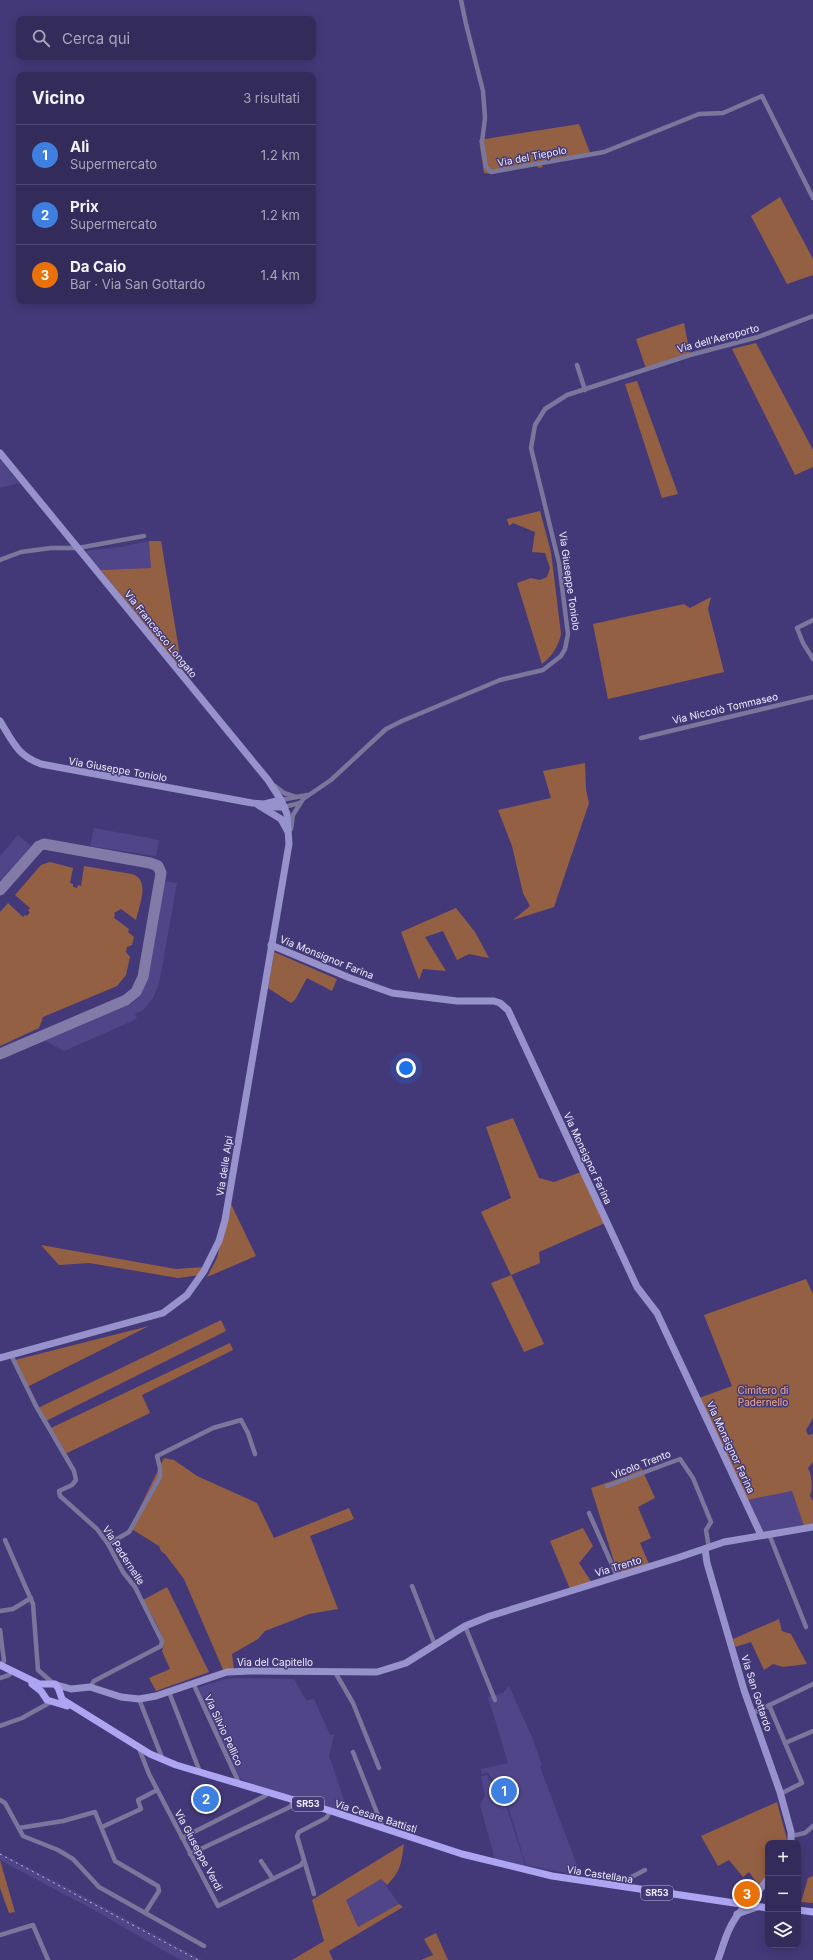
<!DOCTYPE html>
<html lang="it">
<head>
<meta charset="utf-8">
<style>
	:root { --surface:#332b5a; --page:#3e3763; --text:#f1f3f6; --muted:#a9a7bb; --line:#4e4770; --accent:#bfbe41 }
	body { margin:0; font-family:Inter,sans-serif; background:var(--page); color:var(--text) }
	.controls { position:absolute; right:12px; bottom:12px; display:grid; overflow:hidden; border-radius:8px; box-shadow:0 2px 10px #0003 }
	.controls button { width:36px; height:36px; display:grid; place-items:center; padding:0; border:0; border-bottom:1px solid var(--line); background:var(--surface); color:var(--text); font:20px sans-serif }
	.you { position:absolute; left:406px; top:1068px; width:14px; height:14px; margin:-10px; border:3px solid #fff; border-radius:50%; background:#1a73e8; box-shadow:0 0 0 6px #1a73e833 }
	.badge { display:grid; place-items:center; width:26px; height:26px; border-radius:50%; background:var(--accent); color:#fff; font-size:13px; font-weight:700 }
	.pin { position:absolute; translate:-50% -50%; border:2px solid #fff; box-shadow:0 1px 4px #0006 }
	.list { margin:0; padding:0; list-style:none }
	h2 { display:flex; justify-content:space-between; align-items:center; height:52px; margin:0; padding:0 16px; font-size:17px }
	h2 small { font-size:13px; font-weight:400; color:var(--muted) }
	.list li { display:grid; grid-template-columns:26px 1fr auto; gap:12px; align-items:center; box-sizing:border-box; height:60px; padding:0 16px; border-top:1px solid var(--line) }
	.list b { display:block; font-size:15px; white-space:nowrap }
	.list p { margin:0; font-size:13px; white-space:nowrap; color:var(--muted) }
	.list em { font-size:13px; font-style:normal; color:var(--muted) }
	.icon { flex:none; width:22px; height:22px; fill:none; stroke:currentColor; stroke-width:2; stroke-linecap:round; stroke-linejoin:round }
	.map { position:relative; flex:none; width:813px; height:1960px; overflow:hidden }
	.search { position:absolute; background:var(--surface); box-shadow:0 2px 10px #0003; left:16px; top:16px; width:300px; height:44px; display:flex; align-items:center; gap:10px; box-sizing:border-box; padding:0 14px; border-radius:8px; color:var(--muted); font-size:15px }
	.panel { position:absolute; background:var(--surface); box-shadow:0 2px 10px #0003; left:16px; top:72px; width:300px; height:232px; border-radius:8px }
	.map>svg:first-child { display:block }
	.built { fill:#514589 }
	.green { fill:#946043 }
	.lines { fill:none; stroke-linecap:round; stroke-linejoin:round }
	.taxiway { stroke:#827ba8; stroke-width:11 }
	.street { stroke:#7a769c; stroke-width:4.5 }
	.secondary { stroke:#9791cc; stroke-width:7 }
	.primary { stroke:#ada5f1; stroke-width:7 }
	.rail { stroke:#c1bdd9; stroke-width:1; stroke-dasharray:2 4; stroke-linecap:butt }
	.labels { text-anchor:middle; stroke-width:3; stroke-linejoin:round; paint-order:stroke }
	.shield { fill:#443978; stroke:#bcb8d5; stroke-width:1 }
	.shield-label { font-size:9px; font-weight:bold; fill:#efeefd }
	.street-label { font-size:10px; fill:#efeefd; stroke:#443978 }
	.park-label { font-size:10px; fill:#f2ad89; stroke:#443978 }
</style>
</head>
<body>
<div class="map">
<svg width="813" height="1960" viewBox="0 0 813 1960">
	<rect width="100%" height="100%" fill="#443978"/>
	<g class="built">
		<polygon points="0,459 19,483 0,488"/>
		<polygon points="149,541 152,568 101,570 85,551 121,547"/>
		<polygon points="94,828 159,840 156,856 90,846"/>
		<polygon points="18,835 31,846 0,881 0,856"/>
		<polygon points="164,881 177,883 159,984 153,998 143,1010 135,1014 137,1019 64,1051 45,1041 131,1004 139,998 147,977"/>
		<polygon points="792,1491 804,1526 763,1534 747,1500"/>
		<polygon points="234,1678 294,1679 306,1700 314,1699 330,1735 334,1735 329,1756 350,1818 270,1793 238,1777 197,1688 225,1679"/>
		<polygon points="509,1686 532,1737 542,1765 540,1767 581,1876 526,1865 508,1806 488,1772 482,1774 481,1769 508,1763 488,1697 503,1693"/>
		<polygon points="487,1775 507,1808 526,1868 496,1863 480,1805 485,1796 481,1776"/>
		<polygon points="0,1853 70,1889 202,1960 182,1960 166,1952 94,1910 0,1860"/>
		<polygon points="381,1879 399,1904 358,1927 346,1900"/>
	</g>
	<g class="green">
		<polygon points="579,124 591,155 540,162 543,167 539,168 535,165 493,174 484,173 479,140"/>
		<polygon points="780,197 813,259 813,275 787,284 751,216"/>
		<polygon points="684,323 690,354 646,369 636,339"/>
		<polygon points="756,343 813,450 813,467 795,475 732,349"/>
		<polygon points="637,381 678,494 662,498 625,384"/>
		<path d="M540 511 551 552 561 634C558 647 553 655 542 664L517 583 531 578 540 580 547 577 550 568 545 553 532 552 535 532 513 523 509 526 507 519Z"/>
		<polygon points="149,541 161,541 183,674 101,570 151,568"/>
		<polygon points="711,597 708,609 724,672 608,699 593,624 684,604 690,608"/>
		<polygon points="585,763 586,790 589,803 554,907 513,920 530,906 523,893 512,846 498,810 551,798 543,771"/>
		<path d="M50 862 73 868 70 883 73 884V887L77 888 78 885 81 886 84 866 132 874C151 880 139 906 136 920L121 909 114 913 115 915 114 918 129 929 128 932 134 937 132 945 127 947 126 952 130 957 126 975 117 986 43 1017 39 1028 0 1046V912L8 903 23 917 25 915 27 916 30 912 28 911 30 908 15 895 41 865Z"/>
		<polygon points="456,908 475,932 489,958 469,954 457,960 443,931 425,937 446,971 423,969 419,980 401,932"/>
		<polygon points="274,952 337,979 332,991 307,978 295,1000 291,1003 268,988"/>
		<polygon points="513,1118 539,1178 554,1182 581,1172 605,1223 539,1252 540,1263 511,1275 544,1344 524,1352 491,1283 511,1275 481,1212 511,1198 486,1127"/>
		<polygon points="230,1202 256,1256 207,1277 217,1258"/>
		<polygon points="41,1245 176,1269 204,1267 200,1275 178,1278 89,1263 59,1265"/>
		<path d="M806 1279 813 1294V1418L806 1430 808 1435 813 1434V1462L808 1468C812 1476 813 1487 810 1496L813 1501V1524L804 1526 792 1491 747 1500 699 1398 732 1386 704 1315Z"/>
		<polygon points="221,1320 226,1331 46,1421 38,1408"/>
		<polygon points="149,1326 27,1387 15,1360"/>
		<polygon points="230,1343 233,1350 142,1395 150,1413 65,1454 51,1428"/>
		<polygon points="164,1458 174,1460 197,1476 257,1503 274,1538 349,1508 354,1519 310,1536 338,1609 309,1614 265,1631 258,1639 232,1654 234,1671 224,1672 184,1579 165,1554 161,1551 159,1546 130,1528"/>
		<polygon points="641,1467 655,1498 638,1507 651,1538 640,1543 649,1564 618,1574 591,1488 630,1475 630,1472"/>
		<polygon points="583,1528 593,1546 579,1563 592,1583 570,1589 550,1541"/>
		<path d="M167 1587 209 1672 156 1691 149 1678 170 1669 162 1651C169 1640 149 1611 143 1600Z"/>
		<polygon points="779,1619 782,1631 791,1634 807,1664 783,1667 773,1664 764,1670 751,1642 735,1647 733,1639"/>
		<polygon points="777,1802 788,1843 768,1843 768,1875 759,1886 749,1872 743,1877 729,1860 718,1866 701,1836"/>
		<path d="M404 1844C401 1864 401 1871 387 1885L381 1879 346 1900 358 1927 399 1904 403 1907 329 1951 333 1960H292L324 1941 312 1900Z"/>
		<polygon points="0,1860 15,1912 9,1913 0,1888"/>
		<polygon points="813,1876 813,1903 801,1902 808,1878"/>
		<polygon points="436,1933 448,1960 421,1960 433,1955 424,1939"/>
	</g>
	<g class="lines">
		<polyline class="taxiway" points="0,890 39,846 44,844 150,863 158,866 161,873 143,977 136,992 126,1000 0,1054"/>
		<g class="street">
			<polyline points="461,0 466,24 483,91 485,118 482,142 486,167 491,172 604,152 699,114 723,113 762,96 813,198"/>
			<polyline points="577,365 585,390"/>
			<polyline points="0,560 21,552 51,548 78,548 144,536"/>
			<polyline points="813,620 797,628 803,643 813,659"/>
			<polyline points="641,738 813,697"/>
			<polyline points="275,786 284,793 296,797"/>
			<polyline points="281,800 307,795"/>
			<polyline points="284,807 300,803"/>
			<polyline points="291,829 293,815 303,799 331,780 386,729 402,721 500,680 543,670 561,656 565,649 568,634 559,563 531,448 535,425 545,409 567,395 690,355 758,337 813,316"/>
			<polyline points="11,1355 36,1406 74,1471 76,1480 72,1485 59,1491 60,1496 97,1529 108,1544 123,1572 135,1587 162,1641 161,1646 94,1681 90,1687"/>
			<polyline points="607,1486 680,1459 693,1478 711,1522 706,1530 709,1548"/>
			<polyline points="589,1513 617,1576"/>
			<polyline points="769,1534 806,1627"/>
			<polyline points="5,1540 33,1604 38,1670 54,1684"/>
			<polyline points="108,1544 129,1532 160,1477 160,1468 157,1456 213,1428 241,1420 248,1433 255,1454"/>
			<polyline points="412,1586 435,1645"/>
			<polyline points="0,1611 13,1609 31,1598"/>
			<polyline points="465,1626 495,1700"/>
			<polyline points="0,1630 4,1661 1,1666"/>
			<polyline points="335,1672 353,1703 379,1768"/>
			<polyline points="0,1678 9,1675 11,1672"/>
			<polyline points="193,1683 239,1783"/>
			<polyline points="169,1692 200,1772"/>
			<polyline points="139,1699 163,1760"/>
			<polyline points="769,1705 802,1783 780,1794"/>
			<polyline points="753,1713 813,1684"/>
			<polyline points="0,1726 22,1718 51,1702"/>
			<polyline points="785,1743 813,1731"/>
			<polyline points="141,1748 140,1751 149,1774 218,1906 301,1865 303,1862"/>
			<polyline points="353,1752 383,1828"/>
			<polyline points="0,1800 5,1803 23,1836 58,1850 73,1859 99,1887 204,1946"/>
			<polyline points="102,1827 141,1809 138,1800 157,1790"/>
			<polyline points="19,1828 63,1821 95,1812 115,1861 158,1886 159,1891 145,1913"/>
			<polyline points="791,1836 805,1833 813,1826"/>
			<polyline points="182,1838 265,1796 268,1793"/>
			<polyline points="190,1854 290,1807 294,1800"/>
			<polyline points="261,1861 273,1879"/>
			<polyline points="622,1887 624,1881 645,1870"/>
			<polyline points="314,1894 297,1836 299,1832 326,1818 331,1811"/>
			<polyline points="0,1935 33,1925 48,1960"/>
		</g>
		<g class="secondary">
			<polyline points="0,453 268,780 281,800 287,814 289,844 225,1220 219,1241 204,1271 187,1295 163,1313 0,1358"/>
			<path d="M0 721C13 742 17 755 41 764L252 803 264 804 281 800"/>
			<polyline points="258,805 281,819 287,830"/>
			<polyline points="265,807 284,807"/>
			<polyline points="271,945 350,978 392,993 457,1001 494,1001 500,1003 508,1010 637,1287 657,1313 761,1535"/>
			<polyline points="705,1549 707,1563 744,1690 780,1792 791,1832 791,1843"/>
			<polyline points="57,1685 71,1689 90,1687 121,1697 139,1699 156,1696 227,1672 251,1671 377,1672 406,1663 465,1626 490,1616 677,1558 724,1542 813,1527"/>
			<polyline points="757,1893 768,1879"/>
			<polyline points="737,1914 757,1907"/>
			<path d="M718 1960C724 1943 729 1923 742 1910V1905"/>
		</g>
		<g class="primary">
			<path d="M0 1665 39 1684H55C61 1689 59 1695 63 1700L150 1754 176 1765 331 1811 462 1854 552 1876 768 1908"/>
			<polyline points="32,1684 41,1691 47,1700 67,1706"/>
			<polyline points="798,1910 813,1912"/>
		</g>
		<polyline class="rail" points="0,1854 198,1960"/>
	</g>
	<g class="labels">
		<g class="shield">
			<rect x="292" y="1797" width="32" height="14" rx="3"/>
			<rect x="641" y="1886" width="32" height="14" rx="3"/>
		</g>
		<g class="shield-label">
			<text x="308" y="1807">SR53</text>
			<text x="657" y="1896">SR53</text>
		</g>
		<g class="street-label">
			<text transform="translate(532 156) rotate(-11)" y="4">Via del Tiepolo</text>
			<text transform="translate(718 338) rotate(-15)" y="4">Via dell'Aeroporto</text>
			<text transform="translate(570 581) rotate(82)" y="4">Via Giuseppe Toniolo</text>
			<text transform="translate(161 634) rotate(51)" y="4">Via Francesco Longato</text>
			<text transform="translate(725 708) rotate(-13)" y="4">Via Niccolò Tommaseo</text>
			<text transform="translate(118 769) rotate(10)" y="4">Via Giuseppe Toniolo</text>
			<text transform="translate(327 957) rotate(22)" y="4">Via Monsignor Farina</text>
			<text transform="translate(588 1158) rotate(65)" y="4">Via Monsignor Farina</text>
			<text transform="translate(224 1166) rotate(-81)" y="4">Via delle Alpi</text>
			<text transform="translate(731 1447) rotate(65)" y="4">Via Monsignor Farina</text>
			<text transform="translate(641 1464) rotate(-21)" y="4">Vicolo Trento</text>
			<text transform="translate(124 1555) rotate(57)" y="4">Via Padernelle</text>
			<text transform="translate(618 1566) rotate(-17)" y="4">Via Trento</text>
			<text x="275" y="1666">Via del Capitello</text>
			<text transform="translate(757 1693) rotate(72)" y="4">Via San Gottardo</text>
			<text transform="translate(224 1730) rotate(65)" y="4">Via Silvio Pellico</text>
			<text transform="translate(376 1816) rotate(18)" y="4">Via Cesare Battisti</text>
			<text transform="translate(199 1850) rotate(62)" y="4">Via Giuseppe Verdi</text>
			<text transform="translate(600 1874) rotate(9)" y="4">Via Castellana</text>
		</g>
		<g class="park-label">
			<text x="763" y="1394">Cimitero di<tspan x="763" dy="12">Padernello</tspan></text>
		</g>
	</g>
</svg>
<div class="controls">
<button>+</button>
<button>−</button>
<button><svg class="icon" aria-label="layers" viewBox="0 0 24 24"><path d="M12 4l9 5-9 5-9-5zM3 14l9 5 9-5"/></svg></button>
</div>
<div class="you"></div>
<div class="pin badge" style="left:504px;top:1791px;background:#3f7fe0">1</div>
<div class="pin badge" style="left:206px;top:1799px;background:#3f7fe0">2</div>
<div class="pin badge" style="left:747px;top:1894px;background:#e8710a">3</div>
<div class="search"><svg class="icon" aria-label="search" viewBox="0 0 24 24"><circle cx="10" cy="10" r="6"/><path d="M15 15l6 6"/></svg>Cerca qui</div>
<section class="panel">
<h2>Vicino<small>3 risultati</small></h2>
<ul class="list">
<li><span class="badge" style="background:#3f7fe0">1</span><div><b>Alì</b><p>Supermercato</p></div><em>1.2 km</em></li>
<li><span class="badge" style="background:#3f7fe0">2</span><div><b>Prix</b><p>Supermercato</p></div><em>1.2 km</em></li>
<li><span class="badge" style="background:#e8710a">3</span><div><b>Da Caio</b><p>Bar · Via San Gottardo</p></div><em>1.4 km</em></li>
</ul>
</section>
</div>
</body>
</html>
